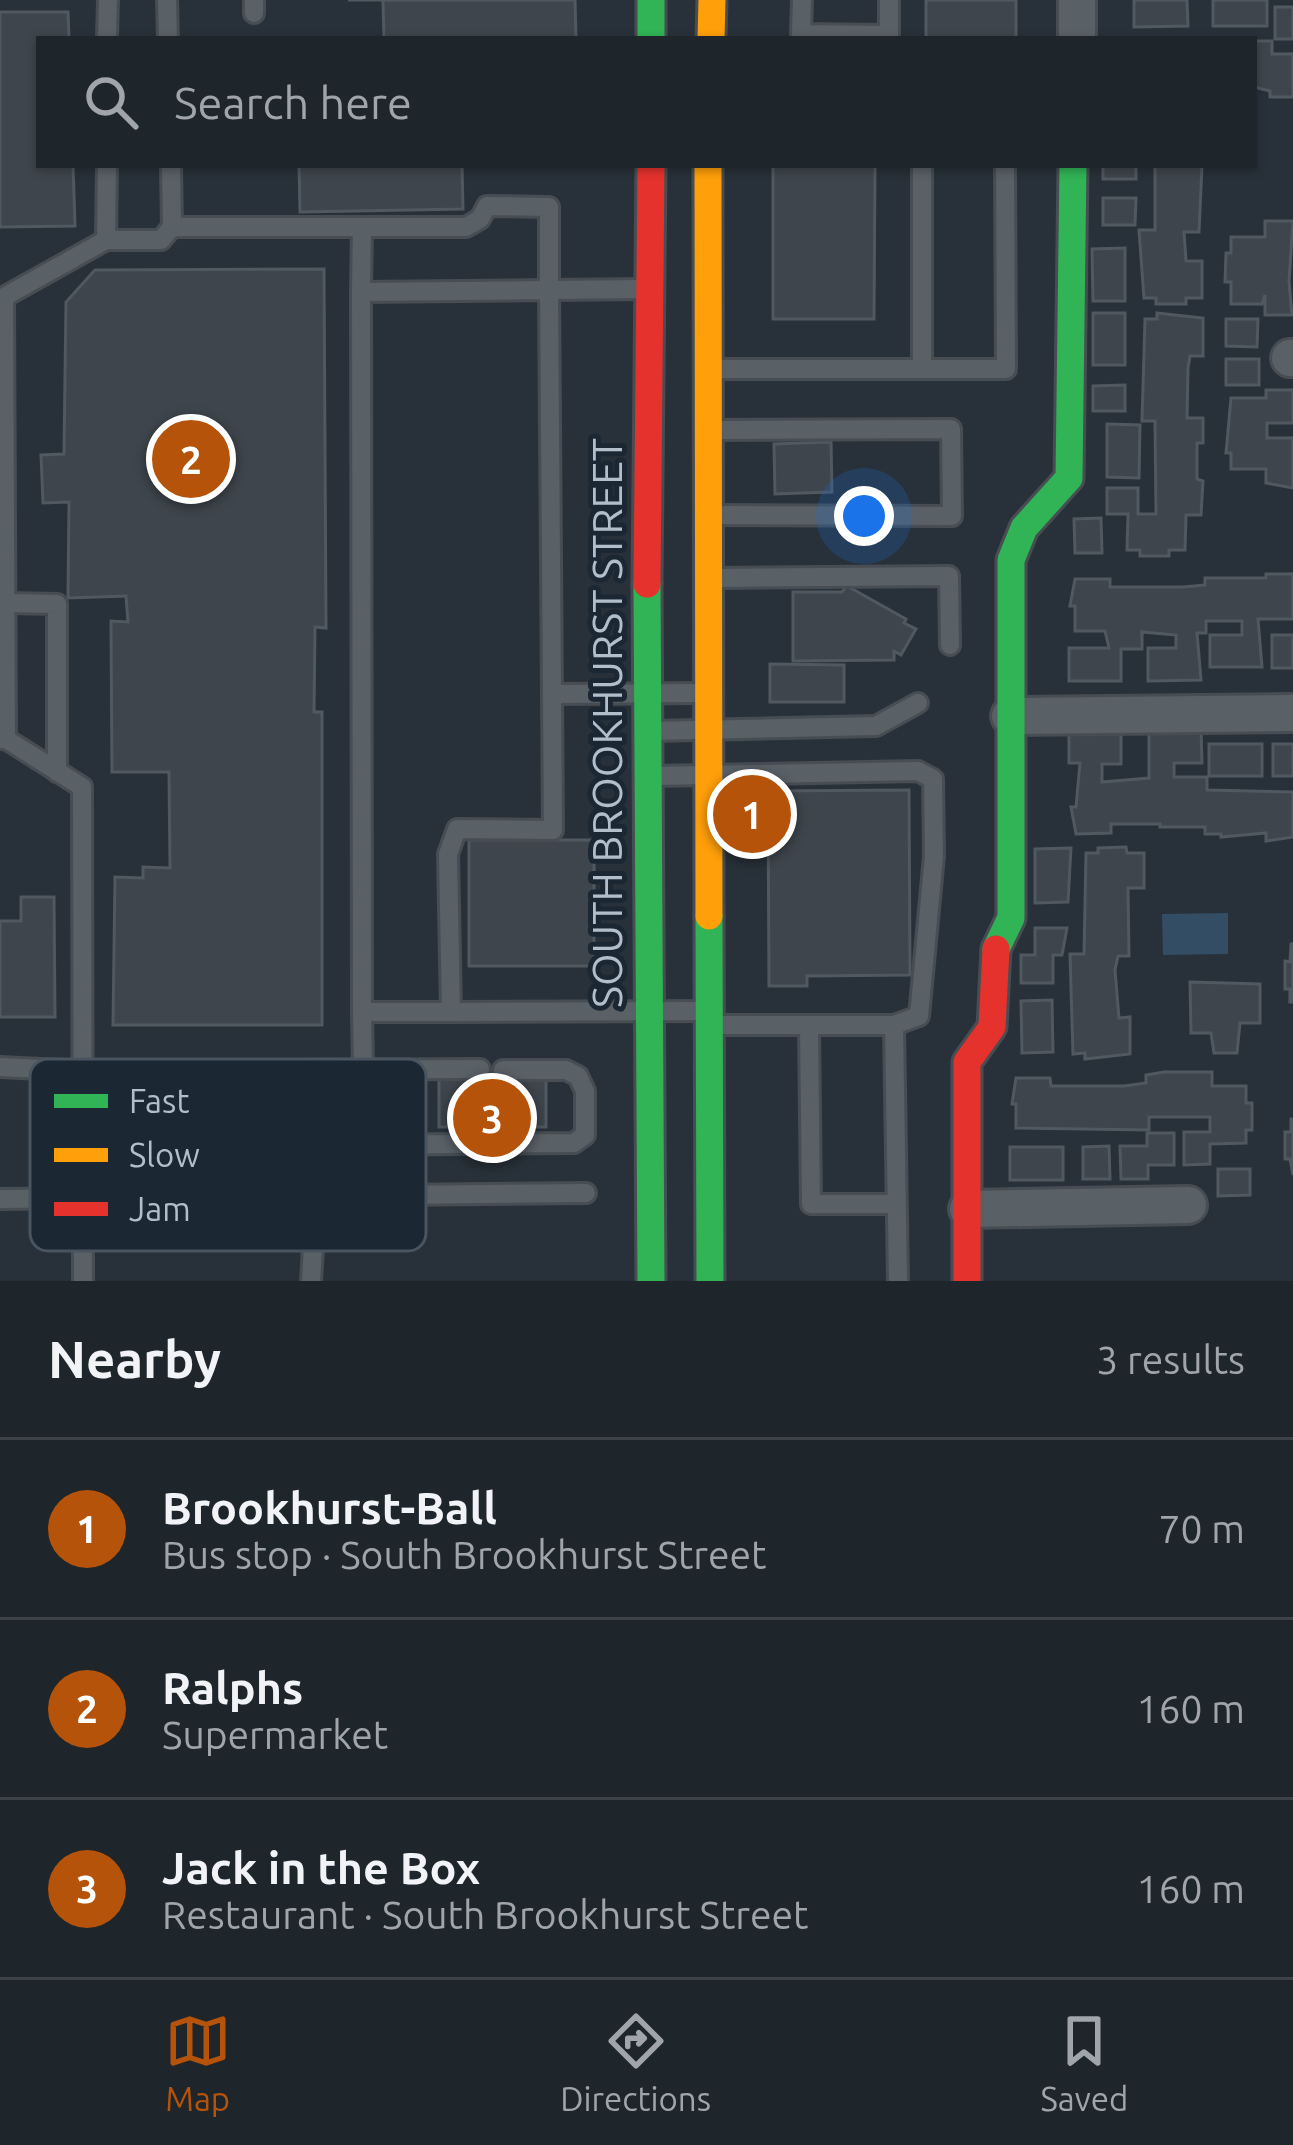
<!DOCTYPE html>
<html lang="en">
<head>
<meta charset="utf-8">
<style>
	:root { --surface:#1e252b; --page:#2b3137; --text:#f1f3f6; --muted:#a1a5a9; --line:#3c4247; --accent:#b45309 }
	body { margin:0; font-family:Ubuntu,sans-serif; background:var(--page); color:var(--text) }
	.you { position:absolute; left:864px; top:516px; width:42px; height:42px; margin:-30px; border:9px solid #fff; border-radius:50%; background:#1a73e8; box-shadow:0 0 0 18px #1a73e833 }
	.badge { display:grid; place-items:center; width:78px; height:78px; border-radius:50%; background:var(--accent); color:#fff; font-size:39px; font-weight:700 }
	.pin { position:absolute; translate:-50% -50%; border:6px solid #fff; box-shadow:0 3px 12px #0006 }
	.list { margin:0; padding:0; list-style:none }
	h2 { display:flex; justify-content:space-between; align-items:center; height:156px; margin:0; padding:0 48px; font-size:51px }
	h2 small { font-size:39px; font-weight:400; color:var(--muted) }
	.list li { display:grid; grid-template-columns:78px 1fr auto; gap:36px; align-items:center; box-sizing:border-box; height:180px; padding:0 48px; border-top:3px solid var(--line) }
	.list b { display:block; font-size:45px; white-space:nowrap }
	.list p { margin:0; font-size:39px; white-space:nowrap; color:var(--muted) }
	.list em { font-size:39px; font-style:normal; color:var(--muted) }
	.icon { flex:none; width:66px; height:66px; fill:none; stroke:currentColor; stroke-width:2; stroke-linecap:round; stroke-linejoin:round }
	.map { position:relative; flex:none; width:1293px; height:1281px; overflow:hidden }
	.search { position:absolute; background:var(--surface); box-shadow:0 3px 9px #0004; left:36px; right:36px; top:36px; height:132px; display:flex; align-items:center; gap:30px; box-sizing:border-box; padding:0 42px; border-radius:0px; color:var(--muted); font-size:45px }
	.sheet { height:696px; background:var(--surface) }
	nav { display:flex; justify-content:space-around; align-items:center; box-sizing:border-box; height:168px; border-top:3px solid var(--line); background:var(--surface); font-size:33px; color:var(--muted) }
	nav a { display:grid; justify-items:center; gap:6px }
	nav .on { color:var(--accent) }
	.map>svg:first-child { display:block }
	.water { fill:#334d64 }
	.building { fill:#3e454c; stroke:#505860; stroke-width:3 }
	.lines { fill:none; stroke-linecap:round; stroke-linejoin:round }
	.lane-casing { stroke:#474d53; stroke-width:24 }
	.street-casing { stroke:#474d53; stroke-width:42 }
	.fast-casing { stroke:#474d53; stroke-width:33 }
	.slow-casing { stroke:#474d53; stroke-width:33 }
	.jam-casing { stroke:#474d53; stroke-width:33 }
	.lane { stroke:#596066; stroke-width:18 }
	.street { stroke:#596066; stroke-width:36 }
	.fast { stroke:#30b455; stroke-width:27 }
	.slow { stroke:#ff9f0a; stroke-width:27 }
	.jam { stroke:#e5322d; stroke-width:27 }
	.labels { text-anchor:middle; stroke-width:10; stroke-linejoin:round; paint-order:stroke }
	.street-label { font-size:42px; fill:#b2beca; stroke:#1b2834 }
	.key { fill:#1b2834; stroke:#485561; stroke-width:3 }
	.key-label { font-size:33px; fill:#b2beca }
</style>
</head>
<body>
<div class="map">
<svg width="1293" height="1281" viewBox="0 0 1293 1281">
	<rect width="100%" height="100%" fill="#283139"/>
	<polygon class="water" points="1228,913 1228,954 1163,955 1162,914"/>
	<g class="building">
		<polygon points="348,0 575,0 576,39 384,39 383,0"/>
		<rect x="926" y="0" width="90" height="39"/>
		<polygon points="1134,0 1187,0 1188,26 1134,27"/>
		<rect x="1213" y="0" width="54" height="26"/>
		<rect x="1275" y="7" width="18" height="32"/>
		<polygon points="0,12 68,12 69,39 39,39 39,165 73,165 75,226 0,227"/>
		<polygon points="1254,41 1272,41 1272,54 1293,54 1293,97 1270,97 1270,91 1254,87"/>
		<polygon points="299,165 462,165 463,209 300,212"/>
		<rect x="1103" y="165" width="33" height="14"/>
		<polygon points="1155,165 1202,165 1199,232 1184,232 1186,261 1202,261 1202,298 1186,298 1186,304 1156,304 1156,298 1144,298 1139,230 1155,230"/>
		<polygon points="773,166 875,166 874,319 773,319"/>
		<polygon points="1103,198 1136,198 1135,225 1103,225"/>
		<polygon points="1265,221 1293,221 1289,282 1292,315 1265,315 1265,295 1262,304 1231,304 1231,282 1225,282 1226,253 1231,253 1231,237 1265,237"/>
		<polygon points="1125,248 1125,301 1093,301 1092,249"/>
		<polygon points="324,269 326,628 315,627 314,712 322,712 322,1025 113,1025 115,877 143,878 143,867 170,868 169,772 112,772 111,621 128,622 126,596 68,598 69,502 43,503 41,455 64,454 66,302 95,270"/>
		<rect x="1093" y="313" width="32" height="52"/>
		<polygon points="1157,313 1203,318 1203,356 1190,356 1188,368 1187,418 1203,418 1203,443 1197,443 1197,479 1203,481 1201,515 1186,515 1185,550 1169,550 1169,556 1140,556 1140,550 1127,550 1128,514 1107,514 1107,488 1138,488 1138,514 1156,514 1155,421 1142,421 1145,319 1157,319"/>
		<polygon points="1226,319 1258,319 1257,347 1226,346"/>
		<rect x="1226" y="359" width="33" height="26"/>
		<polygon points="1125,385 1125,411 1093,411 1093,386"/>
		<polygon points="1266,390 1293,390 1293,423 1267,423 1267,438 1293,438 1293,488 1266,483 1266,469 1231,469 1231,453 1226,453 1231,398 1266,398"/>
		<polygon points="1107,424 1140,425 1139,478 1107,477"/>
		<polygon points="831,442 832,492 775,494 774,444"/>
		<polygon points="1101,518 1102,553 1075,553 1074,519"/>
		<polygon points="1266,574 1293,574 1293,619 1258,619 1262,667 1210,667 1210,635 1242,635 1242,621 1206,621 1206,633 1197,633 1201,680 1148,681 1148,648 1176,648 1176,635 1142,632 1142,649 1121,649 1121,681 1069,681 1069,648 1109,648 1105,631 1075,631 1075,606 1070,606 1075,579 1110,579 1110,587 1183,587 1205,585 1205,578 1266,578"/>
		<polygon points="847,586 906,619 904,623 916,629 901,655 894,651 894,660 793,661 793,592 842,592"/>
		<rect x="1272" y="635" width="21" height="33"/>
		<polygon points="770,664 844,665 844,702 770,702"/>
		<polygon points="1069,730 1121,730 1121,764 1102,764 1102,782 1149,778 1149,730 1201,730 1202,763 1174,763 1174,777 1207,777 1207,790 1293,792 1293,837 1266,841 1266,833 1221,837 1221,834 1205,834 1205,827 1160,827 1160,824 1111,824 1111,833 1076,834 1071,807 1076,807 1080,763 1069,763"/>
		<rect x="1209" y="744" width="53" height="32"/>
		<rect x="1273" y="744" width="20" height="32"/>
		<polygon points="909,790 910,975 807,976 807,986 769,986 768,791"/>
		<rect x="469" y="840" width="125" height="126"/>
		<polygon points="1126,847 1127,853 1144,853 1144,888 1128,888 1129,956 1118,956 1115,970 1119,1018 1130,1017 1130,1054 1085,1059 1085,1053 1073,1054 1070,954 1084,954 1086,853 1098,853 1098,848"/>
		<polygon points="1071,848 1068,902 1035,903 1035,849"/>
		<polygon points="21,897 54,897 55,1017 0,1017 0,921 21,921"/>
		<polygon points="1035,928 1067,928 1062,955 1053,955 1053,983 1021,983 1021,955 1035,955"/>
		<polygon points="1291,944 1293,944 1293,1002 1290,1002 1290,989 1285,989 1285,961 1290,962"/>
		<polygon points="1190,982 1260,984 1260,1023 1240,1023 1237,1053 1214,1053 1211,1033 1191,1033"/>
		<polygon points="1052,1000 1053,1052 1022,1053 1021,1001"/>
		<polygon points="1164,1072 1212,1072 1212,1086 1246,1086 1246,1103 1252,1103 1252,1130 1246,1130 1246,1143 1210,1144 1210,1164 1184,1165 1184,1132 1210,1132 1210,1117 1149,1117 1149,1130 1016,1128 1016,1104 1012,1104 1016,1078 1050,1078 1051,1086 1124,1086 1146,1083 1146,1075"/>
		<polygon points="439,1079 546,1080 546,1127 439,1127"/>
		<polygon points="1291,1119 1293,1119 1293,1175 1290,1159 1285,1159 1285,1132 1291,1132"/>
		<polygon points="1147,1133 1174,1133 1174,1165 1148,1165 1148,1179 1121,1179 1120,1146 1147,1146"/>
		<polygon points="1109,1146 1110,1179 1083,1179 1083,1147"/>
		<rect x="1010" y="1147" width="53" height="33"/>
		<polygon points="1218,1169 1250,1169 1250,1195 1218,1196"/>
	</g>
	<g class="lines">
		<g class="lane-casing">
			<g id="lane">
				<polyline points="167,0 168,39"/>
				<polyline points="254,0 254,13"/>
				<polyline points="802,0 801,34 889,35"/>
				<polyline points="889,0 889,39"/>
				<polyline points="107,39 108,0"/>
				<polyline points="922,165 922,369"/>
				<polyline points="172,227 466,227 480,219 487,206 549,207 549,290 645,289"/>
				<polyline points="106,240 161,240 172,227 171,165"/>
				<polyline points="361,292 362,227"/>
				<polyline points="717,369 1006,369 1005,165"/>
				<polyline points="713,430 951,429 952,516 717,515"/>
				<polyline points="717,578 949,576 950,645"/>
				<polyline points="8,603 57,604 57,772"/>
				<polyline points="553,694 704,693"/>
				<polyline points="653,731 876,726 918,703"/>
				<polyline points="0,739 6,739 4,297 106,240 107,165"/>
				<polyline points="6,739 82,787 83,1281"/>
				<polyline points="652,776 918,771 933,779 934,856 919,1016 894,1025"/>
				<polyline points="451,1012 362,1012 361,292 549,290 553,830 457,829 448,854 451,1012 704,1011"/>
				<polyline points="714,1025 894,1025 898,1281"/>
				<polyline points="809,1025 811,1204 896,1204"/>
				<polyline points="0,1067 83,1071 480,1069"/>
				<polyline points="355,1145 574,1143 585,1135 585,1091 578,1076 566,1070 503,1070"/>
				<polyline points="0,1199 586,1193"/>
				<path d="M123 1199C129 1206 136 1216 143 1221 158 1232 233 1233 251 1227 263 1223 270 1207 277 1197"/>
				<polyline points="311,1281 316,1197 355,1145 363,1068 362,1012"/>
			</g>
		</g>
		<g class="street-casing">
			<g id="street">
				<polyline points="1077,39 1077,0"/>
				<polyline points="1290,358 1293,358"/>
				<polyline points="1010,716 1293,713"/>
				<polyline points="968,1209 1188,1205"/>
			</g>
		</g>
		<g class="fast-casing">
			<g id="fast">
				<polyline points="651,0 651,39"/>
				<polyline points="647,584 651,1281"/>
				<polyline points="709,916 710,1281"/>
				<polyline points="996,949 1011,918 1011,560 1024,528 1069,478 1073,165"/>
			</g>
		</g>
		<g class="slow-casing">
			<g id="slow">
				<polyline points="711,39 712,0"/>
				<polyline points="708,165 709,916"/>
			</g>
		</g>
		<g class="jam-casing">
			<g id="jam">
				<polyline points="647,584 651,165"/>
				<polyline points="967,1281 967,1062 992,1027 996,949"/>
			</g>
		</g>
		<use href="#lane" class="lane"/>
		<use href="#street" class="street"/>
		<use href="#fast" class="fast"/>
		<use href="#slow" class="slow"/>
		<use href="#jam" class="jam"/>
	</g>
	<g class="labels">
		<g class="street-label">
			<text transform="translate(607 723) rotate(-90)" y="15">SOUTH BROOKHURST STREET</text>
		</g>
	</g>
	<rect x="30" y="1059" width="396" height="192" rx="18" class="key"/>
	<rect x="54" y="1094" width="54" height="14" fill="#30b455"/>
	<rect x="54" y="1148" width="54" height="14" fill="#ff9f0a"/>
	<rect x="54" y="1202" width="54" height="14" fill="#e5322d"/>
	<g class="key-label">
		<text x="129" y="1113">Fast</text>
		<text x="129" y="1167">Slow</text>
		<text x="129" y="1221">Jam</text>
	</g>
</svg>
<div class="you"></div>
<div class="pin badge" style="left:752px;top:814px">1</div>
<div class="pin badge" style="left:191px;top:459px">2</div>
<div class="pin badge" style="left:492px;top:1118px">3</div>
<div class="search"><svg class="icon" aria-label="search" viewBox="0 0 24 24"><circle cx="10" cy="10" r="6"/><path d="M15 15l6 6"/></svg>Search here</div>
</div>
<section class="sheet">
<h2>Nearby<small>3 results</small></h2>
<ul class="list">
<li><span class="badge">1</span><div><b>Brookhurst-Ball</b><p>Bus stop · South Brookhurst Street</p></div><em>70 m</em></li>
<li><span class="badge">2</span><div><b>Ralphs</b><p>Supermarket</p></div><em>160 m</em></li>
<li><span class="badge">3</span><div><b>Jack in the Box</b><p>Restaurant · South Brookhurst Street</p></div><em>160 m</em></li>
</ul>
</section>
<nav>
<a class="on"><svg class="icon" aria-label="map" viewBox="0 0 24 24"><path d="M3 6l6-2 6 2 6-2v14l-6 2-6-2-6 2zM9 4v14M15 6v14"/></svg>Map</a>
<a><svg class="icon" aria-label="directions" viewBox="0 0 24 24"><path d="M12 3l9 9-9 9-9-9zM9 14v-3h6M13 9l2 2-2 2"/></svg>Directions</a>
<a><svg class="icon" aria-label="saved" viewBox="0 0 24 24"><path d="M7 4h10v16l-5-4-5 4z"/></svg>Saved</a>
</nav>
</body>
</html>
